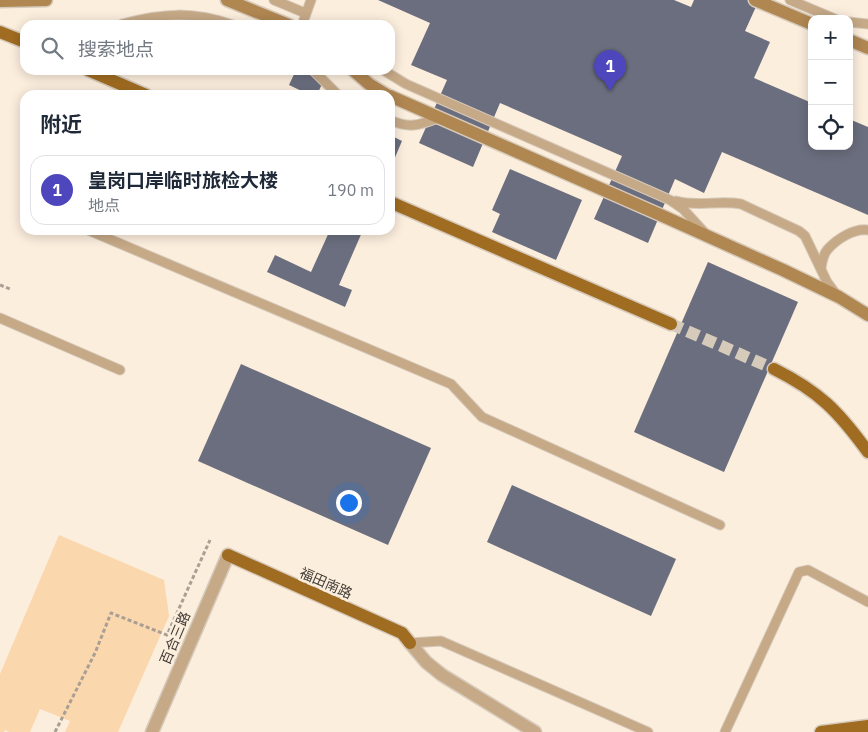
<!DOCTYPE html>
<html lang="zh">
<head>
<meta charset="utf-8">
<style>
	:root { --surface:#fff; --page:#f6f6f7; --text:#1f2937; --muted:#747a83; --line:#e0e1e3; --accent:#4e46bc }
	body { margin:0; font-family:"IBM Plex Sans","Noto Sans SC",sans-serif; background:var(--page); color:var(--text) }
	.controls { position:absolute; right:15px; top:15px; display:grid; overflow:hidden; border-radius:10px; box-shadow:0 2px 12px #0003 }
	.controls button { width:45px; height:45px; display:grid; place-items:center; padding:0; border:0; border-bottom:1px solid var(--line); background:var(--surface); color:var(--text); font:25px sans-serif }
	.you { position:absolute; left:348px; top:502px; width:18px; height:18px; margin:-12px; border:4px solid #fff; border-radius:50%; background:#1a73e8; box-shadow:0 0 0 8px #1a73e833 }
	.badge { display:grid; place-items:center; width:32px; height:32px; border-radius:50%; background:var(--accent); color:#fff; font-size:16px; font-weight:700 }
	.pin { position:absolute; translate:-50% -41px; filter:drop-shadow(0 1px 2px #0008) }
	.pin::after { content:''; position:absolute; top:26px; width:18px; height:15px; background:inherit; clip-path:polygon(0 0,100% 0,50% 100%) }
	.list { margin:0; padding:0; list-style:none }
	h2 { display:flex; justify-content:space-between; align-items:center; height:65px; margin:0; padding:0 20px; font-size:21px }
	h2 small { font-size:16px; font-weight:400; color:var(--muted) }
	.list li { display:grid; grid-template-columns:32px 1fr auto; gap:15px; align-items:center; box-sizing:border-box; height:70px; margin:0 10px 10px; padding:0 10px; border:1px solid var(--line); border-radius:15px }
	.list b { display:block; font-size:19px; white-space:nowrap }
	.list p { margin:0; font-size:16px; white-space:nowrap; color:var(--muted) }
	.list em { font-size:16px; font-style:normal; color:var(--muted) }
	.icon { flex:none; width:28px; height:28px; fill:none; stroke:currentColor; stroke-width:2; stroke-linecap:round; stroke-linejoin:round }
	.map { position:relative; flex:none; width:868px; height:732px; overflow:hidden }
	.search { position:absolute; background:var(--surface); box-shadow:0 2px 12px #0003; left:20px; top:20px; width:375px; height:55px; display:flex; align-items:center; gap:12px; box-sizing:border-box; padding:0 18px; border-radius:15px; color:var(--muted); font-size:19px }
	.panel { position:absolute; background:var(--surface); box-shadow:0 2px 12px #0003; left:20px; top:90px; width:375px; height:145px; border-radius:15px }
	.map>svg:first-child { display:block }
	.green { fill:#fbd7ad }
	.building { fill:#6b6e7e }
	.lines { fill:none; stroke-linecap:round; stroke-linejoin:round }
	.primary-tunnel { stroke:#d6cabb; stroke-width:12; stroke-dasharray:12 6; stroke-linecap:butt }
	.service-casing { stroke:#d6cabb; stroke-width:11 }
	.tertiary-casing { stroke:#d6cabb; stroke-width:15 }
	.secondary-casing { stroke:#d6cabb; stroke-width:15 }
	.primary-casing { stroke:#d6cabb; stroke-width:15 }
	.path { stroke:#a99f93; stroke-width:3; stroke-dasharray:4 2.5; stroke-linecap:butt }
	.service { stroke:#c6a987; stroke-width:9 }
	.tertiary { stroke:#c6a987; stroke-width:12 }
	.secondary { stroke:#b08651; stroke-width:12 }
	.primary { stroke:#a06c21; stroke-width:12 }
	.labels { text-anchor:middle; stroke-width:5; stroke-linejoin:round; paint-order:stroke }
	.street-label { font-size:14px; fill:#403b35; stroke:#fceedd }
</style>
</head>
<body>
<div class="map">
<svg width="868" height="732" viewBox="0 0 868 732">
	<rect width="100%" height="100%" fill="#fceedd"/>
	<polygon class="green" points="59,535 164,580 169,616 118,732 65,732 70,721 40,709 30,732 9,732 5,730 4,732 0,732 0,674"/>
	<g class="building">
		<polygon points="378,0 674,0 691,7 694,0 759,0 745,31 770,42 754,78 812,103 812,146 849,146 849,119 868,127 868,215 722,152 704,193 675,179 648,243 594,219 622,156 500,103 473,167 419,143 447,80 411,65 430,23"/>
		<polygon points="296,70 321,70 326,75 317,95 310,95 289,85"/>
		<polygon points="390,135 402,141 390,169"/>
		<polygon points="510,169 582,200 556,260 492,232 500,214 492,210"/>
		<polygon points="330,230 363,230 339,285 352,290 345,307 267,272 275,255 311,272"/>
		<polygon points="708,262 798,302 724,472 634,432"/>
		<polygon points="241,364 431,448 388,545 198,461"/>
		<polygon points="512,485 676,559 651,616 487,542"/>
	</g>
	<g class="lines">
		<polyline class="primary-tunnel" points="671,324 774,369"/>
		<g class="service-casing">
			<g id="service">
				<polyline points="274,0 305,13"/>
				<polyline points="790,0 835,19"/>
				<polyline points="849,22 868,24"/>
				<path d="M122 24C163 13 192 11 233 25"/>
				<polyline points="302,25 311,0"/>
				<polyline points="313,70 338,95"/>
				<polyline points="383,70 406,84 670,200 683,209 704,232"/>
				<path d="M390 120C410 129 419 125 438 118"/>
				<path d="M676 201C697 207 720 200 741 204L799 231 805 236 827 282 835 293"/>
				<polyline points="88,230 451,384 482,417 720,525"/>
				<path d="M821 268C822 262 823 254 828 249 837 239 854 228 868 230"/>
				<polyline points="0,318 120,370"/>
				<polyline points="410,643 441,641 648,732"/>
				<polyline points="725,732 799,572 808,570 868,602"/>
			</g>
		</g>
		<g class="tertiary-casing">
			<g id="tertiary">
				<polyline points="410,643 426,662 442,675 535,732"/>
				<polyline points="152,732 228,555"/>
			</g>
		</g>
		<g class="secondary-casing">
			<g id="secondary">
				<polyline points="227,0 289,25"/>
				<polyline points="755,0 812,24"/>
				<polyline points="0,1 46,0"/>
				<polyline points="849,40 868,48"/>
				<polyline points="353,70 369,84 387,95"/>
				<polyline points="390,96 665,217 783,270 839,297 868,315"/>
			</g>
		</g>
		<g class="primary-casing">
			<g id="primary">
				<polyline points="0,32 25,42"/>
				<polyline points="88,70 146,95"/>
				<polyline points="390,202 671,324"/>
				<path d="M774 369C820 392 838 411 868 452"/>
				<polyline points="228,555 402,633 410,643"/>
				<polyline points="821,732 868,726"/>
			</g>
		</g>
		<g class="path">
			<polyline points="0,285 10,289"/>
			<polyline points="55,732 95,653 111,613 167,635 210,540"/>
		</g>
		<use href="#service" class="service"/>
		<use href="#tertiary" class="tertiary"/>
		<use href="#secondary" class="secondary"/>
		<use href="#primary" class="primary"/>
	</g>
	<g class="labels">
		<g class="street-label">
			<text transform="translate(326 583) rotate(24)" y="5">福田南路</text>
			<text transform="translate(175 638) rotate(-67)" y="5">百合三路</text>
		</g>
	</g>
</svg>
<div class="controls">
<button>+</button>
<button>−</button>
<button><svg class="icon" aria-label="locate" viewBox="0 0 24 24"><circle cx="12" cy="12" r="6"/><path d="M12 2v4M12 18v4M2 12h4M18 12h4"/></svg></button>
</div>
<div class="you"></div>
<div class="pin badge" style="left:610px;top:91px">1</div>
<div class="search"><svg class="icon" aria-label="search" viewBox="0 0 24 24"><circle cx="10" cy="10" r="6"/><path d="M15 15l6 6"/></svg>搜索地点</div>
<section class="panel">
<h2>附近<small></small></h2>
<ul class="list">
<li><span class="badge">1</span><div><b>皇岗口岸临时旅检大楼</b><p>地点</p></div><em>190 m</em></li>
</ul>
</section>
</div>
</body>
</html>
